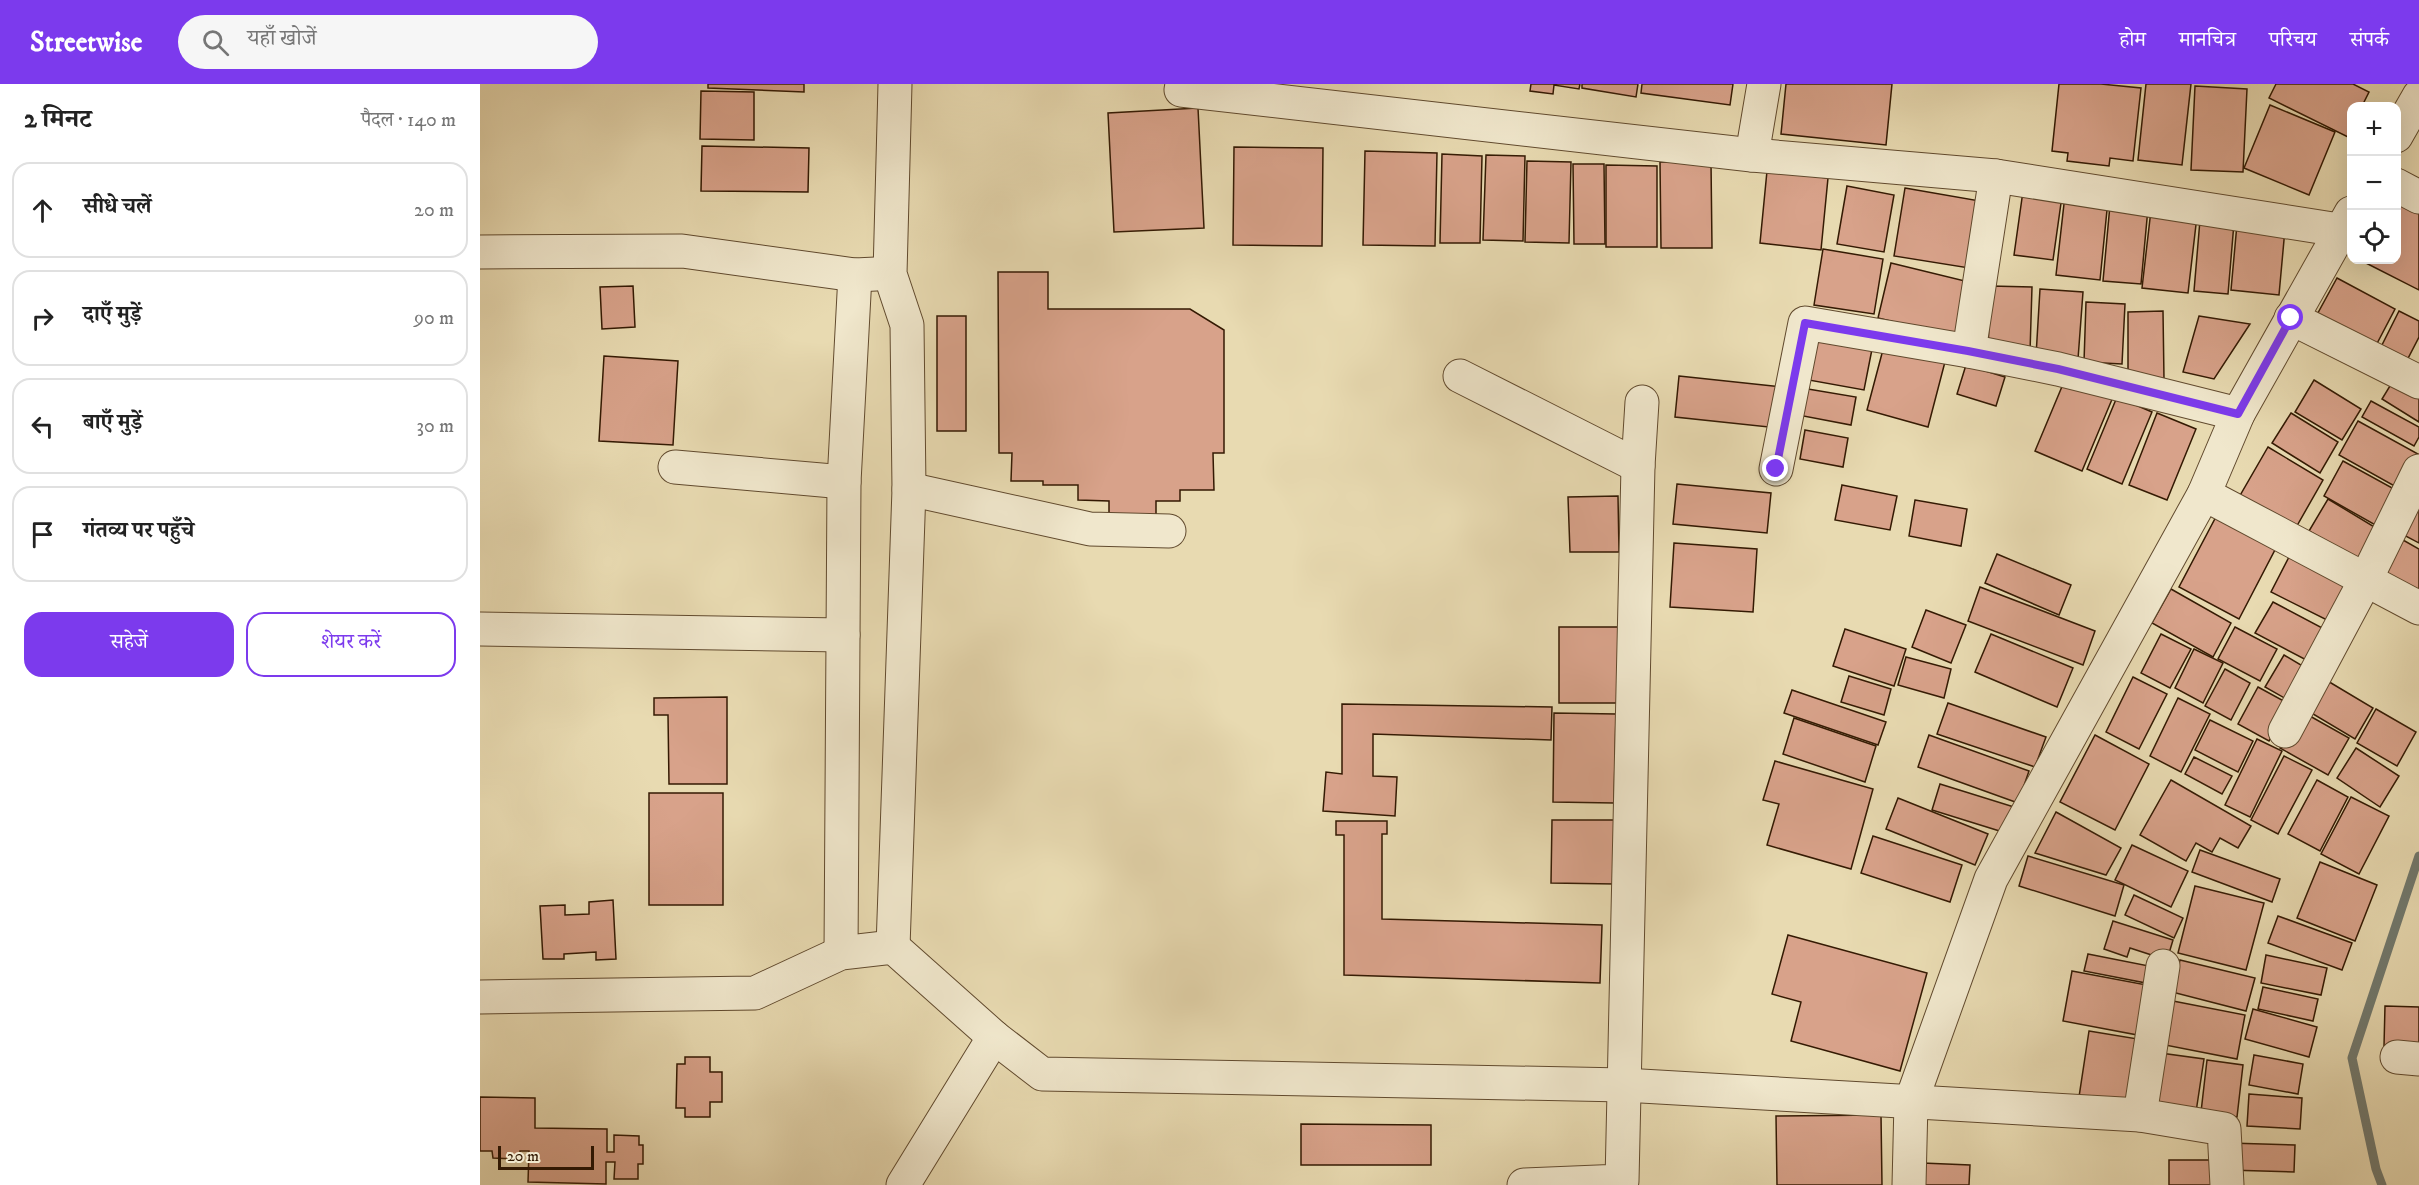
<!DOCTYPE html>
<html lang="hi">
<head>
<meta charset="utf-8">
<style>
	:root { --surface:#fff; --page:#f6f6f6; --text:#222; --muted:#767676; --line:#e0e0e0; --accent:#7c3aed }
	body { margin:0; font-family:"IM FELL DW Pica","Noto Serif Devanagari",serif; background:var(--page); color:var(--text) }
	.controls { position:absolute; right:18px; top:18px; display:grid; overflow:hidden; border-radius:12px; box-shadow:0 6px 24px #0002 }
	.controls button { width:54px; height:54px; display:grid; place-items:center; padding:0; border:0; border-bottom:2px solid var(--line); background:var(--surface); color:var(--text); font:30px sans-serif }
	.scale { position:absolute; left:18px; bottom:15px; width:96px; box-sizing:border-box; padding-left:6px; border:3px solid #341a03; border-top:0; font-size:16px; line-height:21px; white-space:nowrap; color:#341a03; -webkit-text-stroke:4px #f0e7cc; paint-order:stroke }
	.stop { position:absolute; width:18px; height:18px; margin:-14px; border:4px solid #7c3aed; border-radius:50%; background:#fff }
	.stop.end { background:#7c3aed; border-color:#fff; box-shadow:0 2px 6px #0008 }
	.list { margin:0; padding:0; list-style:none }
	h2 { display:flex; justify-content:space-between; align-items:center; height:78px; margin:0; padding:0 24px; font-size:26px }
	h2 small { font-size:20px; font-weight:400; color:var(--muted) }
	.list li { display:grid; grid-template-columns:39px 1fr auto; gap:18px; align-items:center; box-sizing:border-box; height:96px; margin:0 12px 12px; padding:0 12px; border:2px solid var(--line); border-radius:18px }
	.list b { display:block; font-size:22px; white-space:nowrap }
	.list em { font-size:20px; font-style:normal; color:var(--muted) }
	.actions { display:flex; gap:12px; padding:18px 24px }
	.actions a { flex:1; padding:14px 0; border:2px solid var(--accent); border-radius:18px; text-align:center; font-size:21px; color:var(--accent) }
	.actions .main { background:var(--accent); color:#fff }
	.icon { flex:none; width:33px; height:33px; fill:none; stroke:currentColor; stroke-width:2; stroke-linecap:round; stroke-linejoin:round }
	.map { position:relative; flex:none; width:1939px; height:1101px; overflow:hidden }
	header { display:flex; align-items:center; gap:36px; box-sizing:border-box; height:84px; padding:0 30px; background:var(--accent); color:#fff }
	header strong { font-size:28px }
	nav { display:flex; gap:33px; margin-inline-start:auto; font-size:21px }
	.search { width:420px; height:54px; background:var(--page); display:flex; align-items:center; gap:15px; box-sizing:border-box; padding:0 21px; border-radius:33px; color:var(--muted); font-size:22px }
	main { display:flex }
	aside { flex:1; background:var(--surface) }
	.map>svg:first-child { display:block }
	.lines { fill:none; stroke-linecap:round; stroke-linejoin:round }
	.stream { stroke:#71796e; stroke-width:9 }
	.building { fill:#d8a28a; stroke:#341a03; stroke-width:1.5 }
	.minor-casing { stroke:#614a2e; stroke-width:35 }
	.minor { stroke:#f0e7cc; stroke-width:33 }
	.route { stroke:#7c3aed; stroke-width:8 }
</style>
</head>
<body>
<header>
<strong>Streetwise</strong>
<div class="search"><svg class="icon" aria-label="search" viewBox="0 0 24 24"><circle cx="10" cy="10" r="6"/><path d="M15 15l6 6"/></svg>यहाँ खोजें</div>
<nav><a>होम</a><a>मानचित्र</a><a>परिचय</a><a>संपर्क</a></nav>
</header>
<main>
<aside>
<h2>2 मिनट<small>पैदल · 140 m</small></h2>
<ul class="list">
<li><svg class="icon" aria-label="ahead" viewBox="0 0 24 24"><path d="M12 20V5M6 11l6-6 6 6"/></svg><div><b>सीधे चलें</b></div><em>20 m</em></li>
<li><svg class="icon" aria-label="right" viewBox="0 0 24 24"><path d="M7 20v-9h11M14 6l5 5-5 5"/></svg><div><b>दाएँ मुड़ें</b></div><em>90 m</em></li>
<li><svg class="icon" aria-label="left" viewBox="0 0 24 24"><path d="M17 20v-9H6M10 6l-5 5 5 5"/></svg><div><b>बाएँ मुड़ें</b></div><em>30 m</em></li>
<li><svg class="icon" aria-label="arrive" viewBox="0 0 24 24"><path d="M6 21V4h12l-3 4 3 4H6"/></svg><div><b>गंतव्य पर पहुँचे</b></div></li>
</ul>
<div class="actions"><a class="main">सहेजें</a><a>शेयर करें</a></div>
</aside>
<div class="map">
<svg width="1939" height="1101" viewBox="0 0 1939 1101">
	<rect width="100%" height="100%" fill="#e8dab1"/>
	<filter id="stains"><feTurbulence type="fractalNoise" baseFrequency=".00333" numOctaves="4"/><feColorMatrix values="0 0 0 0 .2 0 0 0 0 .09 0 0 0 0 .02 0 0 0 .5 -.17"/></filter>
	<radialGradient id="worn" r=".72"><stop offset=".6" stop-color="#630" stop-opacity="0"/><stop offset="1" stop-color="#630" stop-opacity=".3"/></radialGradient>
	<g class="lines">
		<polyline class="stream" points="1902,1101 1896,1085 1872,974 1939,772"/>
	</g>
	<g class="building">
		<polygon points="228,0 324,0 324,8 228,4"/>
		<polygon points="1051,0 1100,0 1099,5 1074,1 1073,10 1050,7"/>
		<polygon points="1102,0 1158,0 1156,13 1102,4"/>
		<polygon points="1162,0 1253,0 1250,21 1161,9"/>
		<polygon points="1306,0 1412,0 1406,61 1301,50"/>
		<polygon points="1579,0 1621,0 1661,4 1653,77 1630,74 1629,82 1587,77 1588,69 1572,67"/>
		<polygon points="1666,0 1711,0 1702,81 1658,76"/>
		<polygon points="1796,0 1873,0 1889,8 1882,22 1872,22 1872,45 1868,53 1789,14"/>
		<polygon points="1715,2 1767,5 1763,88 1711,86"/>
		<polygon points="221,7 274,8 274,56 220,55"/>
		<polygon points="1790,21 1855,48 1829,111 1764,84"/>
		<polygon points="718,24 724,144 634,148 628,29"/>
		<polygon points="222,62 329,64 328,108 221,107"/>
		<polygon points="754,63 843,64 842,162 753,161"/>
		<polygon points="885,67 957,69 955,162 883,161"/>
		<polygon points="962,70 1002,72 1000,159 960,159"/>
		<polygon points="1006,71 1045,72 1043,157 1003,156"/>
		<polygon points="1047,77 1091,78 1089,159 1045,158"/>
		<polygon points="1180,78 1231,78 1232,164 1181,164"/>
		<polygon points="1093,80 1124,80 1125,160 1094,160"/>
		<polygon points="1126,81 1177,82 1177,163 1126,163"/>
		<polygon points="1287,87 1348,94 1341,166 1280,159"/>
		<polygon points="1367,102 1414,111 1404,168 1357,160"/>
		<polygon points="1425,104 1500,117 1489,184 1414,172"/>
		<polygon points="1543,107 1582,112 1573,176 1534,171"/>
		<polygon points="1585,111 1628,116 1620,196 1576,191"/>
		<polygon points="1916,117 1939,128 1939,206 1880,176 1916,176"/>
		<polygon points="1630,121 1668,124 1661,200 1623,197"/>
		<polygon points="1671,126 1717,132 1708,209 1662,204"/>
		<polygon points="1720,136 1754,139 1748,210 1714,207"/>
		<polygon points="1757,140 1805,145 1799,211 1751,206"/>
		<polygon points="1343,165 1403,175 1394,230 1334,221"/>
		<polygon points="1411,179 1489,198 1475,253 1398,234"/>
		<polygon points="518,188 568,188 568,225 710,225 744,246 744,369 733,369 734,406 700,406 700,417 676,417 676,434 629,434 629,417 598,416 598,401 563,401 563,397 531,397 532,369 519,369"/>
		<polygon points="1857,194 1915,225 1892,269 1833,238"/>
		<polygon points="153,202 155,243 122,245 120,203"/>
		<polygon points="1510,202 1552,203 1550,268 1508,268"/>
		<polygon points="1560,205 1603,208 1598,275 1556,272"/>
		<polygon points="1606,218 1645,220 1642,280 1604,278"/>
		<polygon points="1683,227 1684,295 1648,295 1648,228"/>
		<polygon points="1919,227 1939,237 1939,253 1923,284 1897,271"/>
		<rect x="457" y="232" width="29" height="115"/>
		<polygon points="1719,232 1770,240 1734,295 1703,288"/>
		<polygon points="1332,243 1394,255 1384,306 1323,295"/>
		<polygon points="1405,258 1466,274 1448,343 1387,326"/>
		<polygon points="124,272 198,277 193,361 119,357"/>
		<polygon points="1486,281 1525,293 1516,322 1477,310"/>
		<polygon points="1199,292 1302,303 1298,344 1195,333"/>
		<polygon points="1916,292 1939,306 1939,338 1902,315"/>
		<polygon points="1586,293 1633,313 1602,387 1555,367"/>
		<polygon points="1834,296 1881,325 1862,356 1815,328"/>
		<polygon points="1322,304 1376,313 1371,341 1318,331"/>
		<polygon points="1637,313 1672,328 1642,400 1607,385"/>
		<polygon points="1891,317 1939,343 1939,353 1934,362 1882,333"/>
		<polygon points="1677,329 1716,345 1687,416 1649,401"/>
		<polygon points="1811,329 1858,358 1840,389 1792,359"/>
		<polygon points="1878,337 1938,370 1918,404 1859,371"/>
		<polygon points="1325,346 1368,354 1363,383 1320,375"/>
		<polygon points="1788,363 1843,396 1814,447 1758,415"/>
		<polygon points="1863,377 1925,411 1906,447 1844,412"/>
		<polygon points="1197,400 1291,409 1287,449 1193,440"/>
		<polygon points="1362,401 1417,412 1410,446 1355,436"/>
		<polygon points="1138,412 1139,468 1090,468 1088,413"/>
		<polygon points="1848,415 1906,450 1888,482 1829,447"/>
		<polygon points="1435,416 1487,425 1481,462 1429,452"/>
		<polygon points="1939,418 1939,459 1918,448"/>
		<polygon points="1738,429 1798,460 1759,535 1699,503"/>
		<polygon points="1916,452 1939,465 1939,506 1899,485"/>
		<polygon points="1194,459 1277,465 1273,528 1190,523"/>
		<polygon points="1517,470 1591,501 1579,531 1505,499"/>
		<polygon points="1810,471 1868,500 1849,537 1791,508"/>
		<polygon points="1500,503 1615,547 1603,581 1488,537"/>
		<polygon points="1691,505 1751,539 1733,573 1672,539"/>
		<polygon points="1793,518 1848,547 1832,579 1775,549"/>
		<polygon points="1446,526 1486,541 1471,579 1432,563"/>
		<rect x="1079" y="543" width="67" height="76"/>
		<polygon points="1755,543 1797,565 1780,597 1738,575"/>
		<polygon points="1365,545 1426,565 1414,602 1353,582"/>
		<polygon points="1511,550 1593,584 1577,623 1495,588"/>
		<polygon points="1681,550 1711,565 1690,604 1661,589"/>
		<polygon points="1714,565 1743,579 1723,619 1695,604"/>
		<polygon points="1804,571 1826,584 1808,616 1785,603"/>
		<polygon points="1426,573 1471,585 1464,614 1418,601"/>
		<polygon points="1745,585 1770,599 1751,636 1725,622"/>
		<polygon points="1369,592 1411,605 1404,631 1361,618"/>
		<polygon points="1653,593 1687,610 1659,665 1626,648"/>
		<polygon points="1841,593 1893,624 1875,655 1823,624"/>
		<polygon points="1778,603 1809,620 1789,657 1758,640"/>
		<polygon points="1312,606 1406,638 1398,661 1304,629"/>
		<polygon points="247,613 247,700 189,700 188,631 174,631 174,614"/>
		<polygon points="1698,614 1730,630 1701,688 1670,672"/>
		<polygon points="1468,619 1566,653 1555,683 1457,650"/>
		<polygon points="862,620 1072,623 1071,656 893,650 893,692 917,693 915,732 843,727 846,688 862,690"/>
		<polygon points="1896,625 1936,648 1917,682 1877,659"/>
		<polygon points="1821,627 1869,654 1848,691 1800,664"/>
		<polygon points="1074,629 1136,630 1134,719 1073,718"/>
		<polygon points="1314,634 1396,662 1385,698 1303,670"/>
		<polygon points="1730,636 1773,657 1758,688 1715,666"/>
		<polygon points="1449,651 1549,687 1538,719 1438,683"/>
		<polygon points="1615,651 1669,680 1635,746 1580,718"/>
		<polygon points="1777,655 1802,667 1770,733 1745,721"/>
		<polygon points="1876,664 1919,692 1900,723 1857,694"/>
		<polygon points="1804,672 1832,686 1798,750 1771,736"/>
		<polygon points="1714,673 1752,692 1742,710 1705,690"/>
		<polygon points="1295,677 1393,705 1371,785 1287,761 1299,720 1283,716"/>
		<polygon points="1691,696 1771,742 1758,764 1740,754 1732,768 1716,759 1706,777 1660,751"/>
		<polygon points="1837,696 1868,713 1840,767 1808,750"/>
		<polygon points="1460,700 1534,723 1526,749 1452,726"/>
		<rect x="169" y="709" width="74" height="112"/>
		<polygon points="1871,713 1909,732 1879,790 1841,770"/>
		<polygon points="1418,714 1508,750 1495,781 1406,745"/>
		<polygon points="1576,728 1641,764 1626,791 1555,769"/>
		<polygon points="1072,736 1136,736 1135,800 1071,799"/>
		<polygon points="856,737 907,737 907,750 902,750 902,835 1122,841 1120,899 864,891 864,751 856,751"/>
		<polygon points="1393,752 1482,781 1470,818 1381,789"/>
		<polygon points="1652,761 1708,787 1691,823 1635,796"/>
		<polygon points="1720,766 1800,795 1792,818 1712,788"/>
		<polygon points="1548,772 1644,801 1635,832 1539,802"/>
		<polygon points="1840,778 1897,801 1875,857 1817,834"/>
		<polygon points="1715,802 1784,819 1766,886 1698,869"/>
		<polygon points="1654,811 1703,834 1694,854 1645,831"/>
		<polygon points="133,816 136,875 116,876 116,868 84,870 84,875 63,875 60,822 85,821 85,831 109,830 109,818"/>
		<polygon points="1798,832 1872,859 1862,886 1788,859"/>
		<polygon points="1633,837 1693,856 1687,876 1650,864 1647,873 1624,865"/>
		<polygon points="1308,851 1447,889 1420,987 1311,957 1321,918 1292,910"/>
		<polygon points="1608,870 1669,882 1666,899 1604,887"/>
		<polygon points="1786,871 1847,884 1841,911 1781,899"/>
		<polygon points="1700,876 1775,894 1766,927 1692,908"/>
		<polygon points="1592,887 1672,902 1663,952 1583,937"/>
		<polygon points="1783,903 1838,915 1833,937 1778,925"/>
		<polygon points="1693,917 1765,931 1757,975 1685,961"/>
		<polygon points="1905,922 1939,923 1939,963 1904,962"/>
		<polygon points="1773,925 1837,943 1829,973 1765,955"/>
		<polygon points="1609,947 1664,956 1653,1022 1599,1013"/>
		<polygon points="1673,968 1724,975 1716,1028 1666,1021"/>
		<polygon points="1774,971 1823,980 1818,1010 1769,1001"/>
		<polygon points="205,973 230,973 230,988 242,988 242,1018 230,1018 230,1033 205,1033 205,1024 196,1024 197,980 205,980"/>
		<polygon points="1727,976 1763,981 1757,1033 1721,1028"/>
		<polygon points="1769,1010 1822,1014 1820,1045 1767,1042"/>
		<polygon points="0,1013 55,1014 55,1044 127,1045 127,1068 134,1068 134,1051 159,1052 159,1061 163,1061 163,1080 158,1080 158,1095 134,1095 135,1078 126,1078 126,1100 48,1098 49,1067 40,1067 40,1075 13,1074 12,1067 0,1067"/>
		<polygon points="1401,1031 1402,1101 1297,1101 1296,1032"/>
		<polygon points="821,1040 951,1041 951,1081 821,1081"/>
		<polygon points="1749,1059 1815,1061 1814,1088 1748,1086"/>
		<rect x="1689" y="1076" width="51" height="25"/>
		<polygon points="1442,1079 1490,1081 1489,1101 1441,1101"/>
	</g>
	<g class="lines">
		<g class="minor-casing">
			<g id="minor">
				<polyline points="702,0 701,6 1272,71 1516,92 1859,146"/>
				<polyline points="1916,52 1939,12"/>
				<polyline points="1272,71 1284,0"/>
				<polyline points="1916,101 1939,113"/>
				<polyline points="0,168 202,167 375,191 396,190"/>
				<polyline points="1811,234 1939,298"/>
				<polyline points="1489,267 1516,92"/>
				<polyline points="980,292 1158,382"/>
				<polyline points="195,383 364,398"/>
				<polyline points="1296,385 1325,239 1489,267 1578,285 1758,330"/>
				<polyline points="429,405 610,445 689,447"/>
				<polyline points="1724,410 1939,524"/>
				<polyline points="0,545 363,551"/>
				<polyline points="1805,647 1885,497 1939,387"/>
				<polyline points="413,863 429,405 427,241 410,190 415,0"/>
				<polyline points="361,869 364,398 375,191"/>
				<polyline points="0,913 275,909 361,869 413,863 514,953 562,990 1144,1001 1660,1031 1744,1045 1747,1101"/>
				<polyline points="1917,973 1939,975"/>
				<polyline points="1660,1031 1683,882"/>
				<polyline points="423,1101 514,953"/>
				<polyline points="1044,1101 1142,1097 1158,382 1162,318"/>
				<polyline points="1429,1101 1431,1018 1511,795 1724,410 1758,330 1871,129"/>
			</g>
		</g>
		<use href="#minor" class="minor"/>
	</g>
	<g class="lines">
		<polyline class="route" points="1296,385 1325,239 1488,267 1578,285 1758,330 1811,234"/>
	</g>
	<rect width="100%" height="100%" filter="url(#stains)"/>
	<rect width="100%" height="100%" fill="url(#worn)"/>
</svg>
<div class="controls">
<button>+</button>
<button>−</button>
<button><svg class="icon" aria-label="locate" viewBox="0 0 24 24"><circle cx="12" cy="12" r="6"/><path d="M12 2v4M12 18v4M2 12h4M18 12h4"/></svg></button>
</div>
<div class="scale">20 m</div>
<div class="stop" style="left:1811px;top:234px"></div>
<div class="stop end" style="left:1296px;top:385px"></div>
</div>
</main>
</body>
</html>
